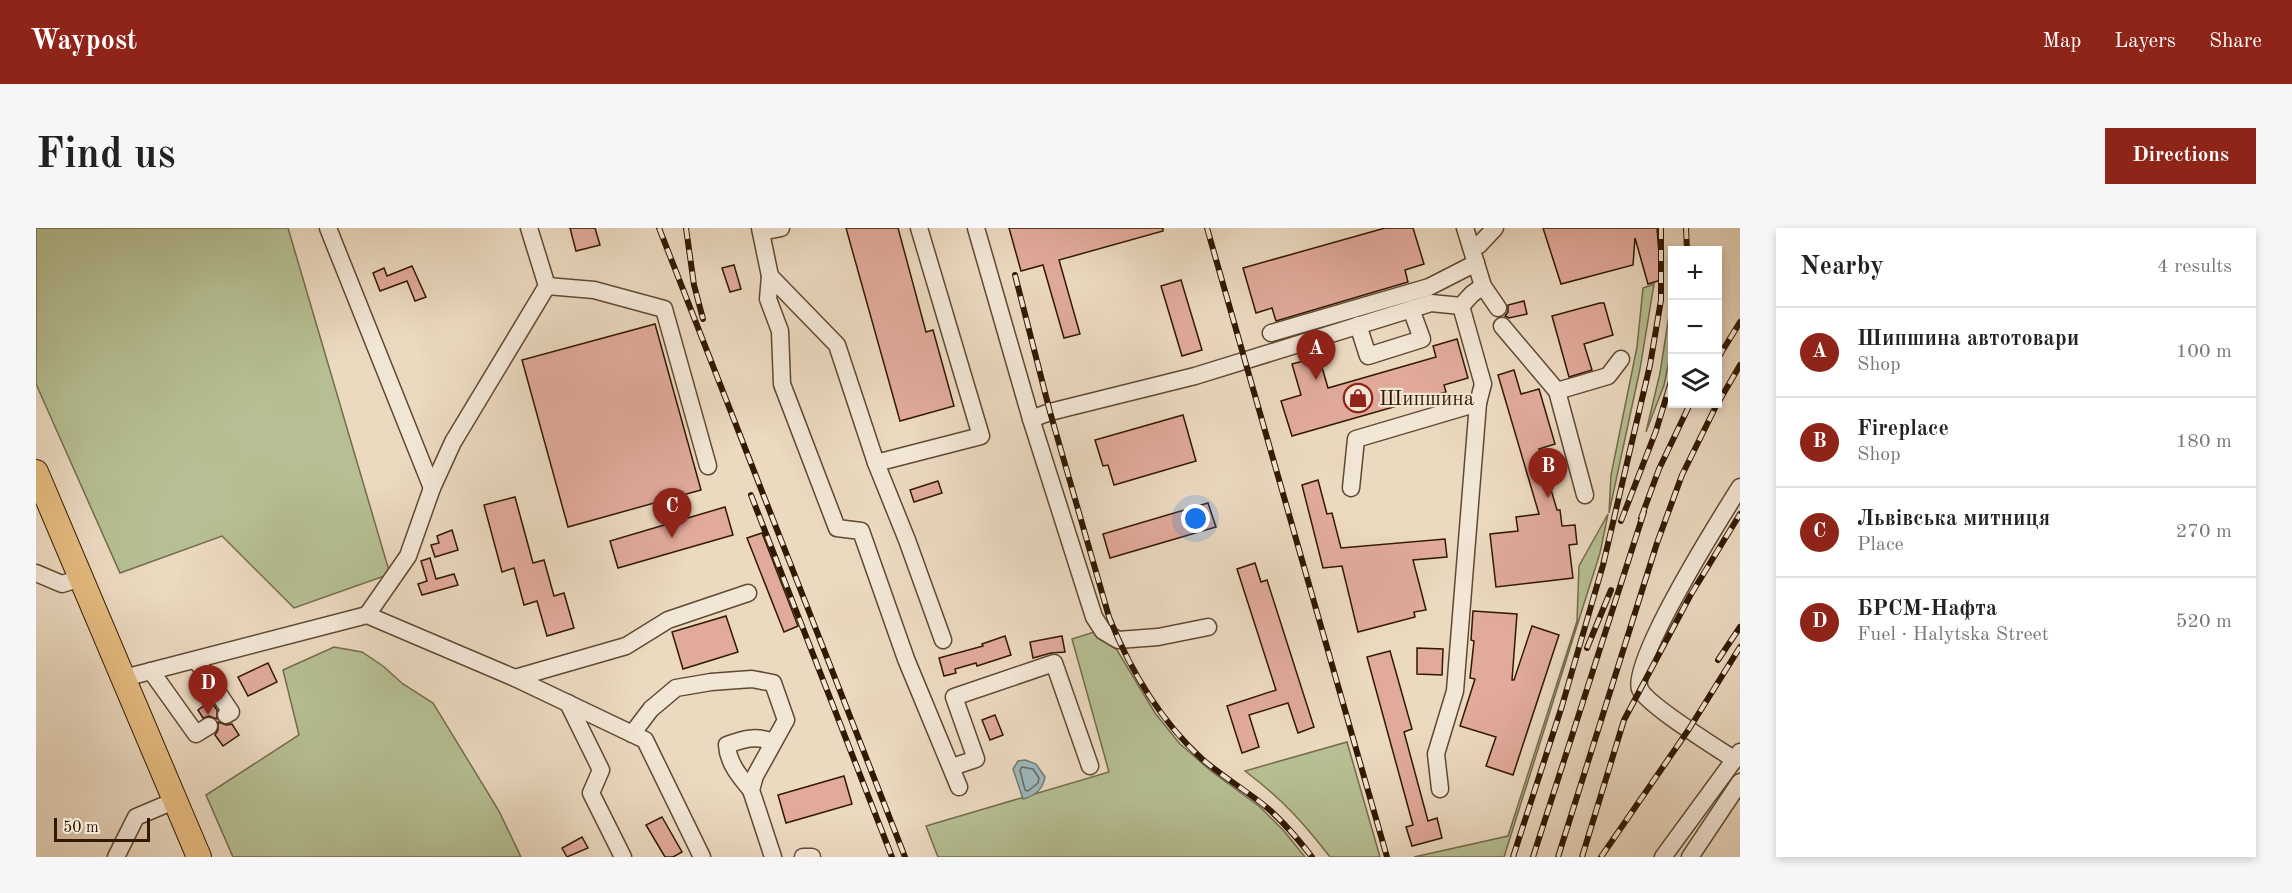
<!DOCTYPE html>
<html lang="en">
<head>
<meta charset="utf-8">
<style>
	:root { --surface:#fff; --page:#f6f6f6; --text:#222; --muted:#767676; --line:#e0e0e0; --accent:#8f2418 }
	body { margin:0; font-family:"Old Standard TT",serif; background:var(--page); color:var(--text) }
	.controls { position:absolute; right:18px; top:18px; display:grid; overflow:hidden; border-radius:0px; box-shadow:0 3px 9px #0003 }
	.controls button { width:54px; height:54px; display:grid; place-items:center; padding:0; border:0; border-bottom:2px solid var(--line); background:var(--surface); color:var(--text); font:30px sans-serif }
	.scale { position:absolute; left:18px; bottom:15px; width:96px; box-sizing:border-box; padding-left:6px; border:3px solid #321901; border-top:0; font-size:16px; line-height:21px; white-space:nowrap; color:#321901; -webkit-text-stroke:4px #f2e6d6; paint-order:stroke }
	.you { position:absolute; left:1160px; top:291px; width:21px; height:21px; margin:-15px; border:4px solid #fff; border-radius:50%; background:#1a73e8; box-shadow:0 0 0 9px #1a73e833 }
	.badge { display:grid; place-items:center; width:39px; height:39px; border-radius:50%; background:var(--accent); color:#fff; font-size:20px; font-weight:700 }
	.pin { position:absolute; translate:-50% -50px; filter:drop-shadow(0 2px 3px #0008) }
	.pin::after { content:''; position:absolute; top:32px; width:21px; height:18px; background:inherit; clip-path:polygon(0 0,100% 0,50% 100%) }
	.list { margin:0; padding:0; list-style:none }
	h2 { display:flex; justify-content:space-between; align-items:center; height:78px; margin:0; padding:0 24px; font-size:26px }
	h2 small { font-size:20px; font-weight:400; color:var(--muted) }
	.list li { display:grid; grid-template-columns:39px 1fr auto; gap:18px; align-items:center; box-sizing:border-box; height:90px; padding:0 24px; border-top:2px solid var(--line) }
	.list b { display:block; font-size:22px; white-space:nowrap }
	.list p { margin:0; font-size:20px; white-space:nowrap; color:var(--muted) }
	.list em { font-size:20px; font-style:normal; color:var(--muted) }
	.icon { flex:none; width:33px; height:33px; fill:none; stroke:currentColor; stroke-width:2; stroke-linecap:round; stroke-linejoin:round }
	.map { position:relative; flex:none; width:1704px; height:629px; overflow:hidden; border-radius:0px }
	header { display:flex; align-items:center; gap:36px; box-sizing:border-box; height:84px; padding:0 30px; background:var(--accent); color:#fff }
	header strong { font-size:28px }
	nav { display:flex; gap:33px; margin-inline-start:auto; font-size:21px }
	.intro { display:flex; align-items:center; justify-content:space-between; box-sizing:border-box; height:144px; padding:0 36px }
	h1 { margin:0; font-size:42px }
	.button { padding:15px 27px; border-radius:0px; background:var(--accent); color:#fff; font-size:21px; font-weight:700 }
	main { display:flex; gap:36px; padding:0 36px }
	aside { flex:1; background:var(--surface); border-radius:0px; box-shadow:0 3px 9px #0003 }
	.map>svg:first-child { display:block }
	.green { fill:#b6bf93; stroke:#746c4a; stroke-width:1.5 }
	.water { fill:#9cb8bc; stroke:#727871; stroke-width:1.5 }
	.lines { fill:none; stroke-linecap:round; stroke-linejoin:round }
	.shore { stroke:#67685e; stroke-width:1.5 }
	.building { fill:#e1aa9b; stroke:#321901; stroke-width:1.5 }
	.minor-casing { stroke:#604931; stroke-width:19 }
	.highway-casing { stroke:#321901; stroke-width:26 }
	.minor { stroke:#f2e6d6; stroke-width:16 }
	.highway { stroke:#e6bc80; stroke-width:24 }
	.rail-casing { stroke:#321901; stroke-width:6 }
	.rail { stroke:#f2e6d6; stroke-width:4; stroke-dasharray:11; stroke-linecap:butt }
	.labels { text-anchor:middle; stroke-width:4.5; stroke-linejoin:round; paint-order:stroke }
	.poi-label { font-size:21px; fill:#321901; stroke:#f2e6d6; text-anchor:start }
</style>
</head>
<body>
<header>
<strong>Waypost</strong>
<nav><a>Map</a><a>Layers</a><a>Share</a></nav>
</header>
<div class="intro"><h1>Find us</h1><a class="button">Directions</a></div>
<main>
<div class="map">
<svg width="1704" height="629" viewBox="0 0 1704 629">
	<rect width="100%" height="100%" fill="#ebd9c0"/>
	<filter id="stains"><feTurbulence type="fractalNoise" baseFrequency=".00333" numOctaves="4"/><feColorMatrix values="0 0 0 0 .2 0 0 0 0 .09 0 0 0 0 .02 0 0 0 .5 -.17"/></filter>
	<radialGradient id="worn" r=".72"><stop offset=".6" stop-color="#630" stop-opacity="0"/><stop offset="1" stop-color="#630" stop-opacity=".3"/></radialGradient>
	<g class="green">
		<polygon points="0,0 252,0 354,346 258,380 186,308 84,345 0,156"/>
		<polygon points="1618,56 1604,141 1573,285 1575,247 1601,119 1607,60"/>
		<polygon points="1636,68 1636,119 1628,157 1610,204 1624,145"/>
		<polygon points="1572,286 1564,325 1468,629 1378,629 1472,608 1541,393 1543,338"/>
		<polygon points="1058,404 1081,422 1119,485 1144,516 1175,543 1224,579 1248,603 1269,629 902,629 890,598 1073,544 1036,411"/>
		<polygon points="298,419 326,424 347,438 367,456 397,475 463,583 485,629 197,629 170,567 263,507 247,442"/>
		<path d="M1311 514 1344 629H1294C1266 593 1246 571 1209 543Z"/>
	</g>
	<path class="water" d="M989 532 1000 536 1009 549C1007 561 999 568 987 571L977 541 982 533Z"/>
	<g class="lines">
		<polygon class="shore" points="986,539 997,541 1003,550 1002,555 992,563 989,562 984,542"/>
	</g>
	<g class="building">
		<polygon points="534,0 559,0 564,17 540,23"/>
		<polygon points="810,0 862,0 890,104 897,102 918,178 864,193"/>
		<polygon points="973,0 1127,0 1127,3 1023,32 1044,106 1028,110 1007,37 985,43"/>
		<polygon points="1349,0 1377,0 1388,36 1369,42 1372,54 1240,93 1236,80 1220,85 1207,40"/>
		<polygon points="1507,0 1621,0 1625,52 1612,56 1599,10 1597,37 1525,56"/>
		<polygon points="698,37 705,61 694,64 686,40"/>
		<polygon points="376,38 390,69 379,73 371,53 344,63 337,45 348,40 351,48"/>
		<polygon points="1145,52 1166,122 1146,128 1125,58"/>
		<polygon points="1488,73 1491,86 1473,90 1469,88 1472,84 1472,77"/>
		<polygon points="1564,75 1568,75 1577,107 1548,116 1556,142 1533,149 1516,88"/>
		<polygon points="619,96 665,262 532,299 486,132"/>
		<polygon points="1421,111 1432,150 1408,157 1410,164 1256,208 1245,173 1265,167 1256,136 1283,129 1292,160 1400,129 1397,118"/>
		<polygon points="1478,142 1485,166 1503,161 1519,216 1503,221 1521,282 1524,282 1526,298 1539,297 1541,316 1533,317 1537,350 1460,359 1454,306 1482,303 1480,289 1503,286 1462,147"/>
		<polygon points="1147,187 1160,233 1078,257 1072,237 1067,238 1059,212"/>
		<polygon points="1282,252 1291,286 1296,285 1305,320 1409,311 1411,329 1377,332 1390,382 1378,384 1379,389 1322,404 1306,338 1287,340 1266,257"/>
		<polygon points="902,253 906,265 878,274 874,262"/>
		<polygon points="479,269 497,335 508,332 518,368 528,365 538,400 511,408 501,373 488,377 478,340 466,344 448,277"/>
		<polygon points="1172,275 1180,299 1074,330 1067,306"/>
		<polygon points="689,279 697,307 582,340 574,313"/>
		<polygon points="416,302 422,322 399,329 395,317 403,315 401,308"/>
		<polygon points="726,305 762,398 748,404 711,310"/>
		<polygon points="394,330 400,351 418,346 422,357 386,367 382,356 391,353 385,333"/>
		<polygon points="1219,335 1225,354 1231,352 1278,499 1262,505 1252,475 1213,487 1223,519 1206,525 1191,478 1240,462 1201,341"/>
		<polygon points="1437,383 1481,386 1476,452 1478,452 1496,398 1523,407 1477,547 1450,538 1460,509 1424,498 1439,451 1434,450 1438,413 1435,412"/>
		<polygon points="690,388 702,424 647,441 636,404"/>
		<polygon points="969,408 975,427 941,438 940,435 919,441 920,445 908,448 903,430 947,418 946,416"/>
		<polygon points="1026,408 1029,424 1015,425 997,430 994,414"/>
		<polygon points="1381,420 1407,421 1406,447 1381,446"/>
		<polygon points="1354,423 1376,501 1368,504 1392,593 1401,590 1406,610 1376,618 1370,599 1377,597 1331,429"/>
		<polygon points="232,435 241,454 212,468 202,449"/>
		<polygon points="175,473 181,482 181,491 173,488 167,490 162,482"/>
		<polygon points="959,487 967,507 954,512 946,492"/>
		<polygon points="182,494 190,497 196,496 203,507 187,518 179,507 182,502"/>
		<polygon points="808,548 816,576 750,595 742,567"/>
		<polygon points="626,589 646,624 637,629 629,629 610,597"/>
		<polygon points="546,609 552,620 531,629 526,620"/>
	</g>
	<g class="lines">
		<g class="minor-casing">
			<g id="minor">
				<polyline points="292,0 396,260"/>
				<polyline points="724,0 734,48 801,117 840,235 945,208 883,0"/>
				<polyline points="940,0 995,191 1058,389 1067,403 1082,412 1122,409 1172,399"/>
				<polyline points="1429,0 1447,58 1462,80"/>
				<polyline points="725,4 745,0"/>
				<polyline points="1435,19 1443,17 1459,0"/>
				<polyline points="734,48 732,71 744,103 746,156 801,300 825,303 870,431 923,559"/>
				<polyline points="511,58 558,62 628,81 672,238"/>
				<polyline points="1425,78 1436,66 1447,58"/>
				<polyline points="1322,97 1332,128 1386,111 1375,81"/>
				<polyline points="1466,98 1521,163 1549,267"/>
				<polyline points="1235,105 1393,59 1440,35"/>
				<polyline points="1521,163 1572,148 1585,131"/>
				<polyline points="995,191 1014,184 1159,148 1395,75 1425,78"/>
				<polyline points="840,235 871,312 907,412"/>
				<polyline points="1315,260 1320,211 1442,175"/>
				<polyline points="0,345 26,356 45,350"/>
				<polyline points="331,387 372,328 396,260 417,214 511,58 493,0"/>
				<polyline points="160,432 195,484 190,487"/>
				<polyline points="115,443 160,506 173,498"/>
				<polyline points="88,450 331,387 479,450 609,512 666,629"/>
				<polyline points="479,450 590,418 632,392 712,365"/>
				<polyline points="532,475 565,542 555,565 587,629"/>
				<polyline points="596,506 615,481 640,460 675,454 716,451 737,455 750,492 719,548 715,562 737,629"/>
				<path d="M1699 532C1681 520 1611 477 1604 461 1592 437 1687 286 1704 259"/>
				<polyline points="916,539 940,531 918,469 1018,435 1054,538"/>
				<polyline points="1404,561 1400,526 1419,463 1442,175 1447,156 1425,78"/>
				<path d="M715 562C704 549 692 535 691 517 707 511 720 507 737 514"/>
				<polyline points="80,629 100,589 138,573"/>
				<polyline points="767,629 776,629"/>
				<polyline points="1627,629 1704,524"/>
				<polyline points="1654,629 1704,554"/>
			</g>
		</g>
		<g class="highway-casing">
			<polyline id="highway" points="0,244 163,629"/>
		</g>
		<use href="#minor" class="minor"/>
		<use href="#highway" class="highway"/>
		<g class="rail-casing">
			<g id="rail">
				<polyline points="623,0 869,629"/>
				<polyline points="650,0 658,57 667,91"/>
				<polyline points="1171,0 1351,629"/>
				<polyline points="1650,0 1651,22"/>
				<path d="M979 47 1014 184 1073 389C1094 442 1124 492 1166 531 1186 548 1209 562 1229 578 1247 593 1262 611 1276 629"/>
				<polyline points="1682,130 1704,94"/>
				<polyline points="1682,175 1704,137"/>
				<polyline points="715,267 856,629"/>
				<polyline points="1605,290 1623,241 1654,176"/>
				<polyline points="1585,293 1620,203 1636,150"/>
				<polyline points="1551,420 1575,362"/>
				<polyline points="1682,432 1704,399"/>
				<polyline points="1477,629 1526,478 1567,337 1614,137 1625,72 1625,0"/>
				<polyline points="1497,629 1608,284"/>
				<polyline points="1522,629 1621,315 1646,247 1681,176"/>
				<polyline points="1546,629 1588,492 1654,368 1704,286"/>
				<polyline points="1565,629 1653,501 1704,419"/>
			</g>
		</g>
		<use href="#rail" class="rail"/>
	</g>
	<defs>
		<g id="shop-ring" transform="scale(1.5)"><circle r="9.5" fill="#f2e6d6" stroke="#8f2418" stroke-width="1.5"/><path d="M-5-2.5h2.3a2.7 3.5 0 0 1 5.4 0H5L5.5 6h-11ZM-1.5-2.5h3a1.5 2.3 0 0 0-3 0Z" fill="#8f2418"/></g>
	</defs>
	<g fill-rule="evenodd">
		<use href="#shop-ring" x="1322" y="170"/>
	</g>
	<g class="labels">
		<g class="poi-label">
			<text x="1343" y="177">Шипшина</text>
		</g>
	</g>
	<rect width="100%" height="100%" filter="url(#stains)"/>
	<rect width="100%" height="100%" fill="url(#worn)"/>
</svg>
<div class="controls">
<button>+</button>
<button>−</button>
<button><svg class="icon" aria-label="layers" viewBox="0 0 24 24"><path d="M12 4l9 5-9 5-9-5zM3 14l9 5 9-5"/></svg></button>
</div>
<div class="scale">50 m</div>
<div class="you"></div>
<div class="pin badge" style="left:1280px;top:152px">A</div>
<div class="pin badge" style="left:1512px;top:270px">B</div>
<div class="pin badge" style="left:636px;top:310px">C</div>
<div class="pin badge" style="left:172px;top:487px">D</div>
</div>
<aside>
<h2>Nearby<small>4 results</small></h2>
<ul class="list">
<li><span class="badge">A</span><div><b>Шипшина автотовари</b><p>Shop</p></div><em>100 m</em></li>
<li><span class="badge">B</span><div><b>Fireplace</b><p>Shop</p></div><em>180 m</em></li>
<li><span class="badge">C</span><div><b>Львівська митниця</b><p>Place</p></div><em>270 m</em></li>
<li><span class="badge">D</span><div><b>БРСМ-Нафта</b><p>Fuel · Halytska Street</p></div><em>520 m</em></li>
</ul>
</aside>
</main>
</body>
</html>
